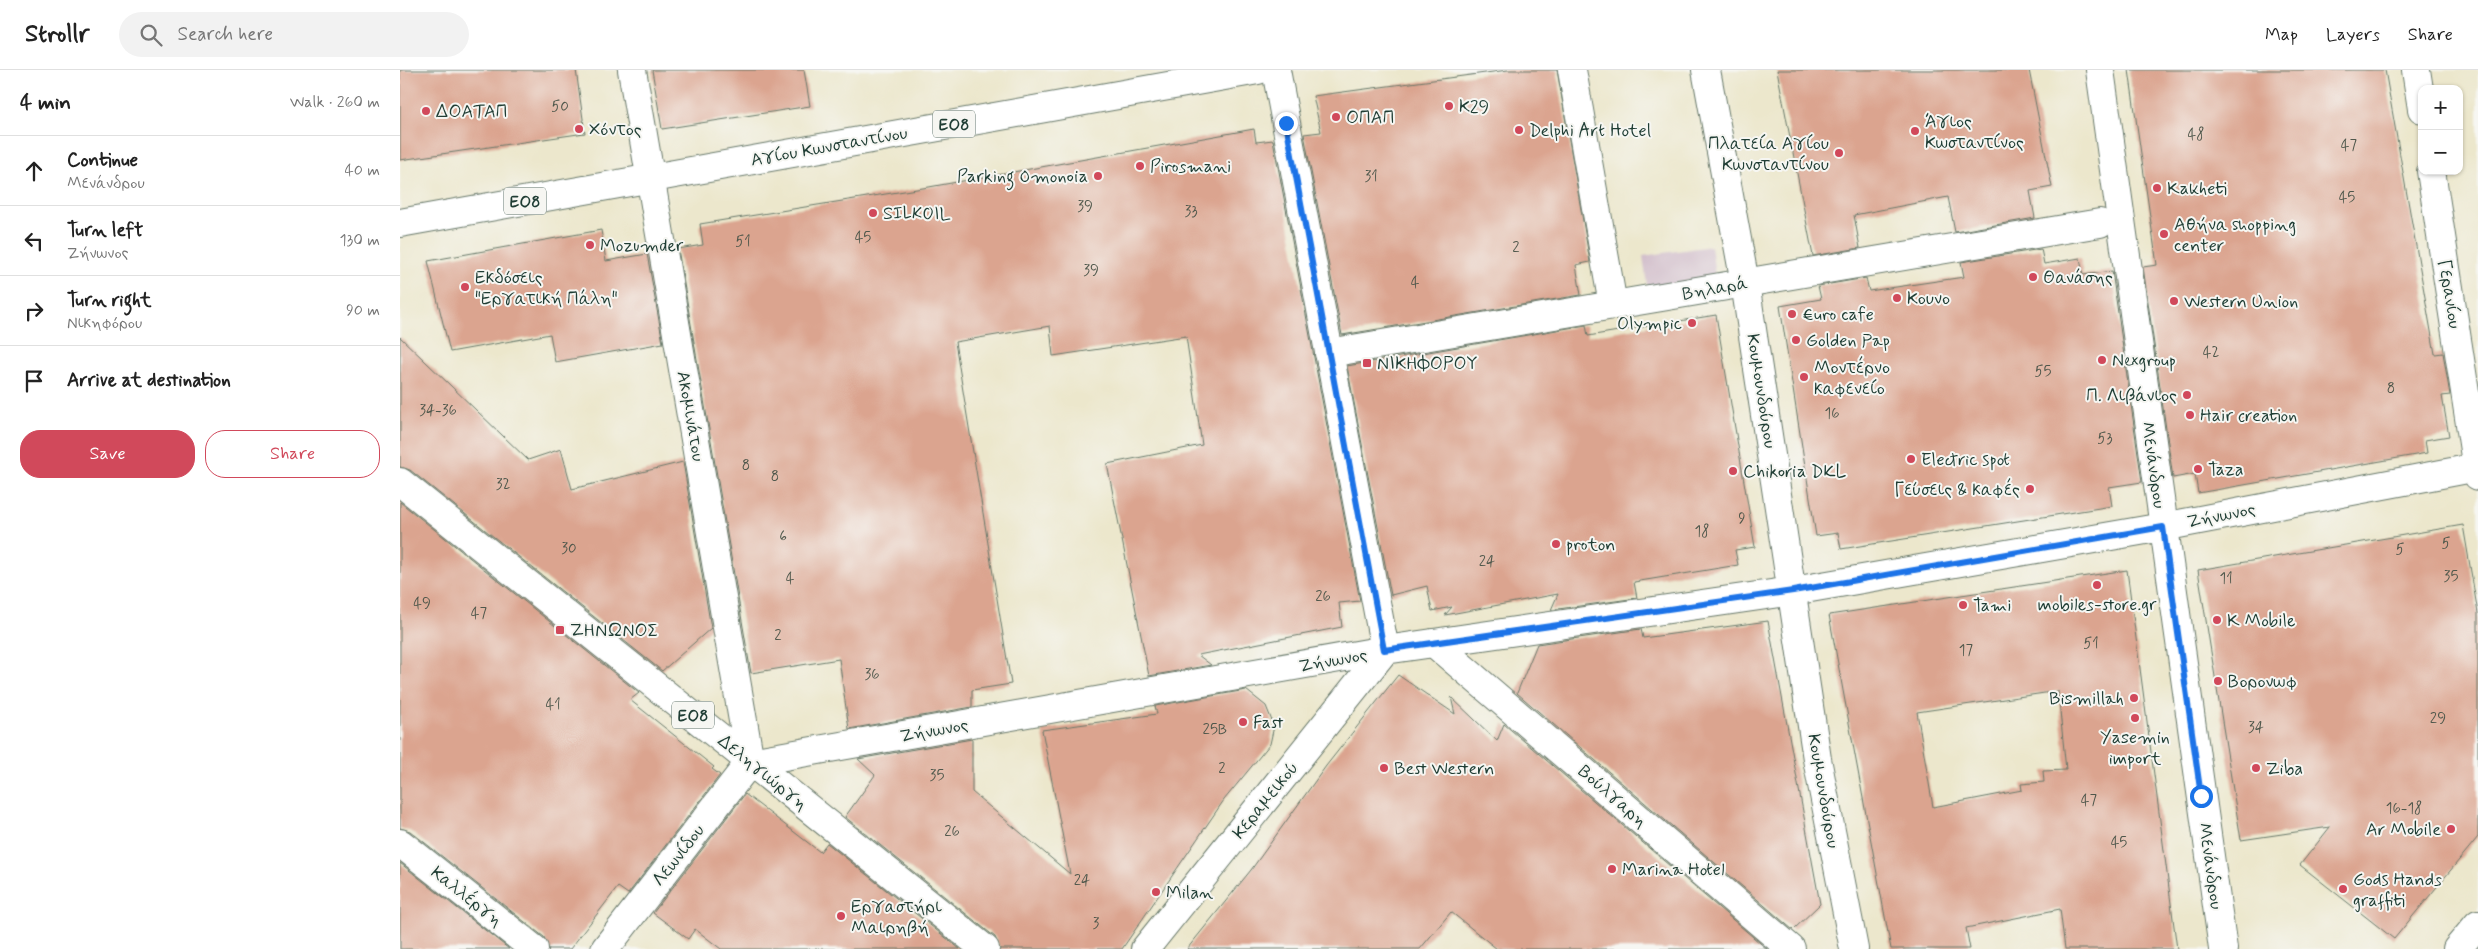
<!DOCTYPE html>
<html lang="en">
<head>
<meta charset="utf-8">
<style>
	:root { --surface:#fff; --page:#f2f2f2; --text:#222; --muted:#767676; --line:#e0e0e0; --accent:#d1495b }
	body { margin:0; font-family:Mynerve,sans-serif; background:var(--page); color:var(--text) }
	.controls { position:absolute; right:15px; top:15px; display:grid; overflow:hidden; border-radius:10px; box-shadow:0 1px 4px #0004 }
	.controls button { width:45px; height:45px; display:grid; place-items:center; padding:0; border:0; border-bottom:1px solid var(--line); background:var(--surface); color:var(--text); font:25px sans-serif }
	.stop { position:absolute; width:15px; height:15px; margin:-11px; border:4px solid #1a73e8; border-radius:50%; background:#fff }
	.stop.end { background:#1a73e8; border-color:#fff; box-shadow:0 1px 5px #0008 }
	.list { margin:0; padding:0; list-style:none }
	h2 { display:flex; justify-content:space-between; align-items:center; height:65px; margin:0; padding:0 20px; font-size:21px }
	h2 small { font-size:16px; font-weight:400; color:var(--muted) }
	.list li { display:grid; grid-template-columns:32px 1fr auto; gap:15px; align-items:center; box-sizing:border-box; height:70px; padding:0 20px; border-top:1px solid var(--line) }
	.list b { display:block; font-size:19px; white-space:nowrap }
	.list p { margin:0; font-size:16px; white-space:nowrap; color:var(--muted) }
	.list em { font-size:16px; font-style:normal; color:var(--muted) }
	.actions { display:flex; gap:10px; padding:15px 20px }
	.actions a { flex:1; padding:11px 0; border:1px solid var(--accent); border-radius:20px; text-align:center; font-size:18px; color:var(--accent) }
	.actions .main { background:var(--accent); color:#fff }
	.icon { flex:none; width:28px; height:28px; fill:none; stroke:currentColor; stroke-width:2; stroke-linecap:round; stroke-linejoin:round }
	.map { position:relative; flex:none; width:2078px; height:879px; overflow:hidden }
	header { display:flex; align-items:center; gap:30px; box-sizing:border-box; height:70px; padding:0 25px; background:var(--surface); border-bottom:1px solid var(--line) }
	header strong { font-size:24px }
	nav { display:flex; gap:28px; margin-inline-start:auto; font-size:18px }
	.search { width:350px; height:45px; background:var(--page); display:flex; align-items:center; gap:12px; box-sizing:border-box; padding:0 18px; border-radius:28px; color:var(--muted); font-size:19px }
	main { display:flex }
	aside { flex:1; background:var(--surface) }
	.map>svg:first-child { display:block }
	.industrial { fill:#d1bdca }
	.building { fill:#dba48f; fill-rule:evenodd }
	.lines { fill:none; stroke-linecap:round; stroke-linejoin:round }
	.street-casing { stroke:#677869; stroke-width:30 }
	.secondary-casing { stroke:#677869; stroke-width:30 }
	.primary-casing { stroke:#677869; stroke-width:30 }
	.street { stroke:#fff; stroke-width:28 }
	.secondary { stroke:#fff; stroke-width:28 }
	.primary { stroke:#fff; stroke-width:28 }
	.route { stroke:#1a73e8; stroke-width:6 }
	.poi-dot { fill:#d1495b; stroke:#f6f6f2; stroke-width:2 }
	.labels { text-anchor:middle; stroke-width:4; stroke-linejoin:round; paint-order:stroke }
	.number-label { font-size:15px; fill:#4e574b }
	.shield { fill:#f6f6f2; stroke:#60746d; stroke-width:1 }
	.shield-label { font-size:16px; font-weight:bold; fill:#1f3d34 }
	.poi-label { font-size:18px; fill:#1f3d34; stroke:#f6f6f2; text-anchor:start }
	.street-label { font-size:18px; fill:#1f3d34; stroke:#f6f6f2 }
</style>
</head>
<body>
<header>
<strong>Strollr</strong>
<div class="search"><svg class="icon" aria-label="search" viewBox="0 0 24 24"><circle cx="10" cy="10" r="6"/><path d="M15 15l6 6"/></svg>Search here</div>
<nav><a>Map</a><a>Layers</a><a>Share</a></nav>
</header>
<main>
<aside>
<h2>4 min<small>Walk · 260 m</small></h2>
<ul class="list">
<li><svg class="icon" aria-label="ahead" viewBox="0 0 24 24"><path d="M12 20V5M6 11l6-6 6 6"/></svg><div><b>Continue</b><p>Μενάνδρου</p></div><em>40 m</em></li>
<li><svg class="icon" aria-label="left" viewBox="0 0 24 24"><path d="M17 20v-9H6M10 6l-5 5 5 5"/></svg><div><b>Turn left</b><p>Ζήνωνος</p></div><em>130 m</em></li>
<li><svg class="icon" aria-label="right" viewBox="0 0 24 24"><path d="M7 20v-9h11M14 6l5 5-5 5"/></svg><div><b>Turn right</b><p>Νικηφόρου</p></div><em>90 m</em></li>
<li><svg class="icon" aria-label="arrive" viewBox="0 0 24 24"><path d="M6 21V4h12l-3 4 3 4H6"/></svg><div><b>Arrive at destination</b></div></li>
</ul>
<div class="actions"><a class="main">Save</a><a>Share</a></div>
</aside>
<div class="map">
<svg width="2078" height="879" viewBox="0 0 2078 879">
	<rect width="100%" height="100%" fill="#f6f6f2"/>
	<filter id="ink" filterUnits="userSpaceOnUse"><feTurbulence type="fractalNoise" baseFrequency=".02" numOctaves="2"/><feDisplacementMap in="SourceGraphic" scale="10" xChannelSelector="R" yChannelSelector="G"/><feConvolveMatrix kernelMatrix="1 2 1 2 8 2 1 2 1" color-interpolation-filters="sRGB"/></filter>
	<filter id="wash" filterUnits="userSpaceOnUse"><feTurbulence type="fractalNoise" baseFrequency=".0096" numOctaves="4" result="noise"/><feDisplacementMap in="SourceGraphic" scale="20" xChannelSelector="R" yChannelSelector="G"/><feGaussianBlur stdDeviation="1.12" result="paint"/><feColorMatrix in="noise" values="0 0 0 0 0 0 0 0 0 0 0 0 0 0 0 0 0 1.4 0 .05"/><feComposite in="paint" operator="in"/></filter>
	<g filter="url(#wash)">
		<rect width="100%" height="100%" fill="#ece7cc"/>
		<polygon class="industrial" points="1311,176 1317,219 1249,229 1243,186"/>
		<g id="blocks">
			<g class="building">
				<polygon points="0,0 176,0 185,63 0,90"/>
				<polygon points="252,0 404,0 410,36 262,59"/>
				<polygon points="1108,0 1157,0 1190,192 1176,195 1181,225 942,265 904,64 921,62 913,26"/>
				<polygon points="1377,0 1629,0 1652,117 1630,121 1635,148 1555,162 1548,127 1454,145 1460,178 1413,186"/>
				<polygon points="1729,0 1985,0 2035,284 2043,283 2050,325 2042,326 2049,366 2025,370 2027,383 1798,423 1795,404 1773,408 1743,197 1757,195"/>
				<polygon points="854,59 856,72 873,70 960,531 939,533 942,557 798,585 811,595 749,606 707,394 802,375 786,266 653,286 650,256 555,272 611,614 572,620 572,637 449,659 439,589 351,603 278,179 303,175 300,154 529,117"/>
				<polygon points="201,160 206,191 247,184 263,273 155,292 150,264 50,282 28,191"/>
				<polygon points="1641,179 1644,194 1680,188 1683,205 1712,201 1742,412 1709,417 1712,436 1441,479 1438,463 1416,466 1380,236 1421,229 1418,216 1466,208 1469,221 1564,207 1561,192"/>
				<polygon points="1316,245 1355,477 1335,480 1338,495 1234,512 1237,528 1151,540 1158,524 1045,545 1052,537 1032,541 1027,516 991,525 947,296 1186,255 1188,266"/>
				<polygon points="0,267 128,390 161,379 172,419 283,392 311,558 262,601 10,400 0,397"/>
				<polygon points="0,432 239,623 230,630 314,697 312,699 320,705 228,824 218,817 170,879 149,879 144,867 10,761 0,758"/>
				<polygon points="2063,455 2078,543 2078,767 1994,869 1900,795 1930,757 1841,770 1798,500"/>
				<path d="M1727 500 1777 879H1665L1660 839 1566 858 1570 879H1491L1429 545ZM1658 621 1666 700 1643 701 1644 712 1621 714 1622 720 1533 737 1517 642Z"/>
				<polygon points="1368,551 1420,834 1393,860 1117,623 1137,574 1241,559 1243,568"/>
				<polygon points="998,605 1055,644 1051,627 1097,671 1104,654 1367,879 1097,879 1051,842 1020,879 787,879 851,800 926,696"/>
				<polygon points="846,620 866,636 874,656 870,674 824,730 722,879 600,879 595,867 445,747 475,705 458,689 572,669 572,722 670,804 642,660 757,644 755,636"/>
				<polygon points="345,724 420,782 427,773 560,879 321,879 295,859 288,869 253,843"/>
				<polygon points="0,793 109,879 0,879"/>
			</g>
		</g>
	</g>
	<g filter="url(#ink)">
		<use href="#blocks" fill-opacity="0" stroke="#677869" stroke-width="1"/>
		<g class="lines">
			<g class="street-casing">
				<g id="street">
					<polyline points="232,0 350,692"/>
					<polyline points="876,0 985,580"/>
					<polyline points="1172,0 1213,235"/>
					<polyline points="1306,0 1345,213 1417,689 1454,879"/>
					<polyline points="2016,0 2022,39"/>
					<polyline points="2031,101 2078,406"/>
					<polyline points="929,283 1700,153"/>
					<polyline points="1034,573 1391,879"/>
					<polyline points="350,692 985,580 1393,521 1763,457 2078,397"/>
					<polyline points="0,773 134,879"/>
					<polyline points="205,879 350,692"/>
					<polyline points="745,879 985,580"/>
				</g>
			</g>
			<g class="secondary-casing">
				<polyline id="secondary" points="1700,0 1823,879"/>
			</g>
			<g class="primary-casing">
				<g id="primary">
					<polyline points="0,153 858,0"/>
					<polyline points="0,412 585,879"/>
					<polyline points="2057,879 2078,854"/>
				</g>
			</g>
			<use href="#street" class="street"/>
			<use href="#secondary" class="secondary"/>
			<use href="#primary" class="primary"/>
		</g>
	</g>
	<g class="lines" filter="url(#ink)">
		<polyline class="route" points="886,53 984,580 1393,521 1763,457 1801,726"/>
	</g>
	<g class="poi-dot">
		<circle cx="1049" cy="36" r="5"/>
		<circle cx="26" cy="41" r="5"/>
		<circle cx="936" cy="47" r="5"/>
		<circle cx="179" cy="59" r="5"/>
		<circle cx="1119" cy="60" r="5"/>
		<circle cx="1515" cy="61" r="5"/>
		<circle cx="1439" cy="83" r="5"/>
		<circle cx="740" cy="96" r="5"/>
		<circle cx="698" cy="106" r="5"/>
		<circle cx="1757" cy="118" r="5"/>
		<circle cx="473" cy="143" r="5"/>
		<circle cx="1764" cy="164" r="5"/>
		<circle cx="190" cy="175" r="5"/>
		<circle cx="1633" cy="207" r="5"/>
		<circle cx="65" cy="217" r="5"/>
		<circle cx="1497" cy="228" r="5"/>
		<circle cx="1774" cy="231" r="5"/>
		<circle cx="1392" cy="244" r="5"/>
		<circle cx="1292" cy="253" r="5"/>
		<circle cx="1396" cy="270" r="5"/>
		<circle cx="1702" cy="290" r="5"/>
		<rect x="962" y="288" width="10" height="10" rx="2.5"/>
		<circle cx="1404" cy="307" r="5"/>
		<circle cx="1787" cy="325" r="5"/>
		<circle cx="1790" cy="345" r="5"/>
		<circle cx="1511" cy="389" r="5"/>
		<circle cx="1798" cy="399" r="5"/>
		<circle cx="1333" cy="401" r="5"/>
		<circle cx="1630" cy="419" r="5"/>
		<circle cx="1156" cy="474" r="5"/>
		<circle cx="1697" cy="515" r="5"/>
		<circle cx="1563" cy="535" r="5"/>
		<circle cx="1817" cy="550" r="5"/>
		<rect x="155" y="555" width="10" height="10" rx="2.5"/>
		<circle cx="1818" cy="611" r="5"/>
		<circle cx="1734" cy="628" r="5"/>
		<circle cx="1735" cy="648" r="5"/>
		<circle cx="843" cy="652" r="5"/>
		<circle cx="984" cy="698" r="5"/>
		<circle cx="1856" cy="698" r="5"/>
		<circle cx="2051" cy="759" r="5"/>
		<circle cx="1212" cy="799" r="5"/>
		<circle cx="1943" cy="819" r="5"/>
		<circle cx="756" cy="822" r="5"/>
		<circle cx="441" cy="846" r="5"/>
	</g>
	<g class="labels">
		<g class="number-label">
			<text x="160" y="41">50</text>
			<text x="1796" y="69">48</text>
			<text x="1949" y="80">47</text>
			<text x="971" y="111">31</text>
			<text x="1947" y="132">45</text>
			<text x="685" y="141">39</text>
			<text x="791" y="146">33</text>
			<text x="463" y="172">45</text>
			<text x="343" y="176">51</text>
			<text x="1116" y="182">2</text>
			<text x="691" y="205">39</text>
			<text x="1015" y="217">4</text>
			<text x="1811" y="287">42</text>
			<text x="1643" y="306">55</text>
			<text x="1991" y="323">8</text>
			<text x="38" y="345">34-36</text>
			<text x="1432" y="348">16</text>
			<text x="1705" y="373">53</text>
			<text x="346" y="400">8</text>
			<text x="375" y="411">8</text>
			<text x="103" y="419">32</text>
			<text x="1342" y="453">9</text>
			<text x="1302" y="466">18</text>
			<text x="383" y="471">6</text>
			<text x="2046" y="478">5</text>
			<text x="169" y="483">30</text>
			<text x="2000" y="484">5</text>
			<text x="1087" y="496">24</text>
			<text x="2051" y="511">35</text>
			<text x="390" y="513">4</text>
			<text x="1826" y="513">11</text>
			<text x="923" y="531">26</text>
			<text x="22" y="538">49</text>
			<text x="79" y="548">47</text>
			<text x="378" y="570">2</text>
			<text x="1691" y="578">51</text>
			<text x="1566" y="585">17</text>
			<text x="472" y="609">36</text>
			<text x="153" y="639">41</text>
			<text x="2038" y="653">29</text>
			<text x="1856" y="662">34</text>
			<text x="815" y="664">25Β</text>
			<text x="822" y="703">2</text>
			<text x="537" y="710">35</text>
			<text x="1689" y="735">47</text>
			<text x="2004" y="743">16-18</text>
			<text x="552" y="766">26</text>
			<text x="1719" y="777">45</text>
			<text x="682" y="815">24</text>
			<text x="696" y="858">3</text>
		</g>
		<g class="shield">
			<rect x="533" y="40.5" width="42" height="27" rx="4"/>
			<rect x="104" y="117.5" width="42" height="27" rx="4"/>
			<rect x="272" y="631.5" width="42" height="27" rx="4"/>
		</g>
		<g class="shield-label">
			<text x="554" y="60">ΕΟ8</text>
			<text x="125" y="137">ΕΟ8</text>
			<text x="293" y="651">ΕΟ8</text>
		</g>
		<g class="poi-label">
			<text x="1059" y="42">Κ29</text>
			<text x="36" y="47">ΔΟΑΤΑΠ</text>
			<text x="946" y="53">ΟΠΑΠ</text>
			<text x="1525" y="57">Άγιος<tspan x="1525" dy="21">Κωσταντίνος</tspan></text>
			<text x="189" y="65">Χόντος</text>
			<text x="1129" y="66">Delphi Art Hotel</text>
			<text x="1429" y="79" text-anchor="end">Πλατεία Αγίου<tspan x="1429" dy="21">Κωνσταντίνου</tspan></text>
			<text x="750" y="102">Pirosmani</text>
			<text x="688" y="112" text-anchor="end">Parking Omonoia</text>
			<text x="1767" y="124">Kakheti</text>
			<text x="483" y="149">SILKOIL</text>
			<text x="1774" y="160">Αθήνα shopping<tspan x="1774" dy="21">center</tspan></text>
			<text x="200" y="181">Mozumder</text>
			<text x="75" y="213">Εκδόσεις<tspan x="75" dy="21">"Εργατική Πάλη"</tspan></text>
			<text x="1643" y="213">Θανάσης</text>
			<text x="1507" y="234">Κουνο</text>
			<text x="1784" y="237">Western Union</text>
			<text x="1402" y="250">€uro cafe</text>
			<text x="1282" y="259" text-anchor="end">Olympic</text>
			<text x="1406" y="276">Golden Pap</text>
			<text x="1712" y="296">Nexgroup</text>
			<text x="977" y="299">ΝΙΚΗΦΟΡΟΥ</text>
			<text x="1414" y="303">Μοντέρνο<tspan x="1414" dy="21">καφενείο</tspan></text>
			<text x="1777" y="331" text-anchor="end">Π. Λιβάνιος</text>
			<text x="1800" y="351">Hair creation</text>
			<text x="1521" y="395">Electric spot</text>
			<text x="1808" y="405">Taza</text>
			<text x="1343" y="407">Chikoria DKL</text>
			<text x="1620" y="425" text-anchor="end">Γεύσεις &amp; καφές</text>
			<text x="1166" y="480">proton</text>
			<text x="1697" y="540" text-anchor="middle">mobiles-store.gr</text>
			<text x="1573" y="541">Tami</text>
			<text x="1827" y="556">K Mobile</text>
			<text x="170" y="566">ΖΗΝΩΝΟΣ</text>
			<text x="1828" y="617">Βορονωφ</text>
			<text x="1724" y="634" text-anchor="end">Bismillah</text>
			<text x="853" y="658">Fast</text>
			<text x="1735" y="673" text-anchor="middle">Yasemin<tspan x="1735" dy="21">import</tspan></text>
			<text x="994" y="704">Best Western</text>
			<text x="1866" y="704">Ziba</text>
			<text x="2041" y="765" text-anchor="end">Ar Mobile</text>
			<text x="1222" y="805">Marina Hotel</text>
			<text x="1953" y="815">Gods Hands<tspan x="1953" dy="21">graffiti</tspan></text>
			<text x="766" y="828">Milan</text>
			<text x="451" y="842">Εργαστήρι<tspan x="451" dy="21">Μαιρηβή</tspan></text>
		</g>
		<g class="street-label">
			<text transform="translate(429 76) rotate(-10)" y="6">Αγίου Κωνσταντίνου</text>
			<text transform="translate(1315 218) rotate(-10)" y="6">Βηλαρά</text>
			<text transform="translate(2050 224) rotate(81)" y="6">Γερανίου</text>
			<text transform="translate(1362 321) rotate(81)" y="6">Κουμουνδούρου</text>
			<text transform="translate(291 346) rotate(80)" y="6">Ακομινάτου</text>
			<text transform="translate(1754 395) rotate(82)" y="6">Μενάνδρου</text>
			<text transform="translate(1821 445) rotate(-11)" y="6">Ζήνωνος</text>
			<text transform="translate(933 590) rotate(-10)" y="6">Ζήνωνος</text>
			<text transform="translate(534 660) rotate(-10)" y="6">Ζήνωνος</text>
			<text transform="translate(363 702) rotate(39)" y="6">Δεληγιώργη</text>
			<text transform="translate(1424 721) rotate(80)" y="6">Κουμουνδούρου</text>
			<text transform="translate(1213 726) rotate(41)" y="6">Βούλγαρη</text>
			<text transform="translate(865 730) rotate(-51)" y="6">Κεραμεικού</text>
			<text transform="translate(278 785) rotate(-52)" y="6">Λεωνίδου</text>
			<text transform="translate(1811 796) rotate(82)" y="6">Μενάνδρου</text>
			<text transform="translate(67 826) rotate(38)" y="6">Καλλέργη</text>
		</g>
	</g>
</svg>
<div class="controls">
<button>+</button>
<button>−</button>
</div>
<div class="stop" style="left:1801px;top:726px"></div>
<div class="stop end" style="left:886px;top:53px"></div>
</div>
</main>
</body>
</html>
